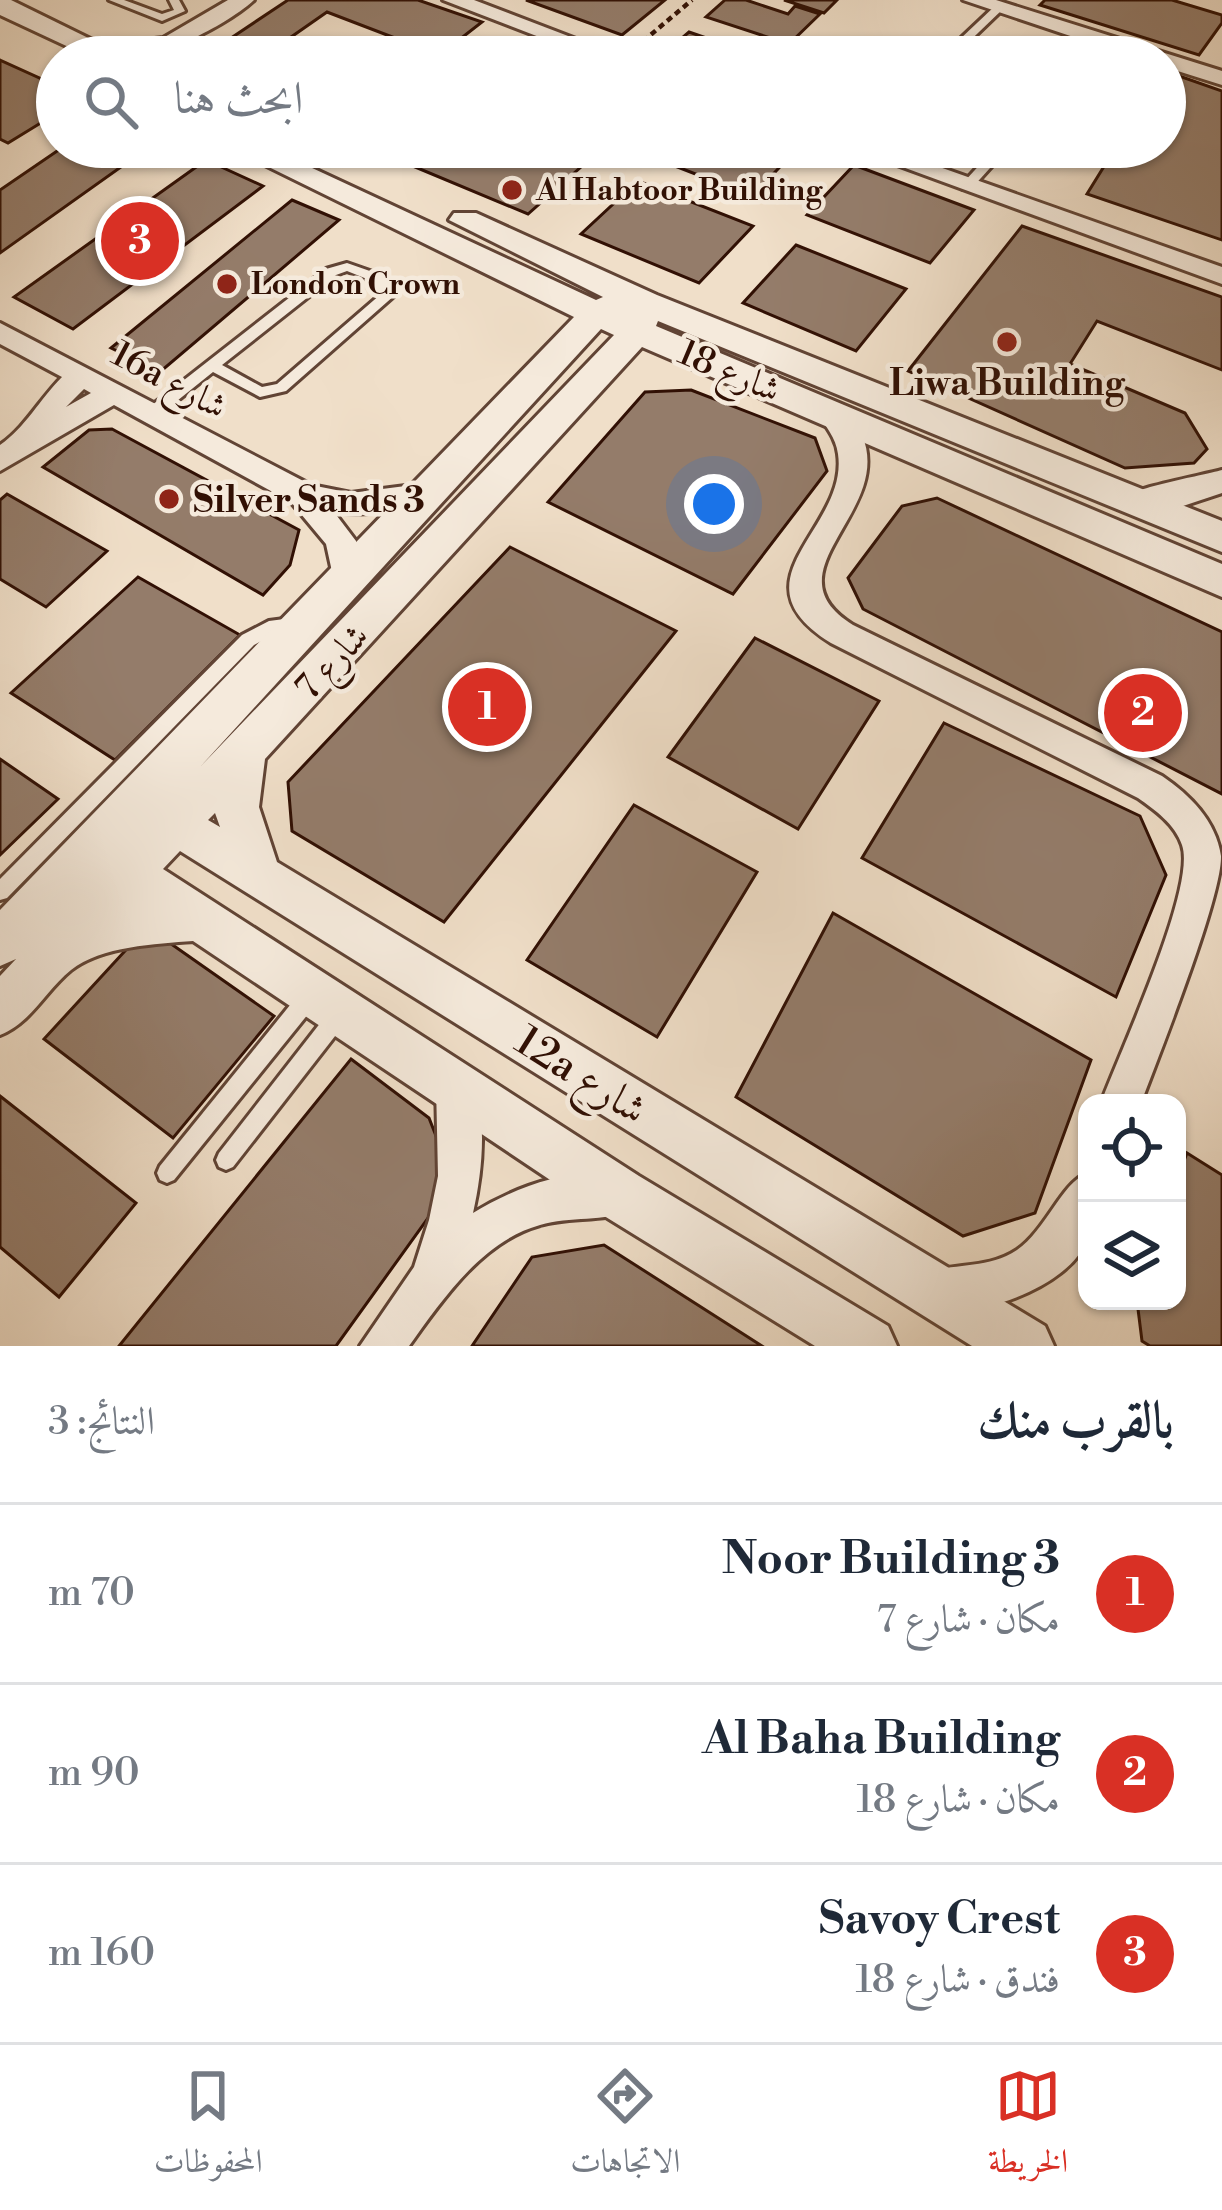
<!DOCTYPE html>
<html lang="ar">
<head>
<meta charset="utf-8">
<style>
	:root { --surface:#fff; --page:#f6f6f7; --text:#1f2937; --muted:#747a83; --line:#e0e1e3; --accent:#d93025 }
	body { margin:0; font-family:"Libre Bodoni",Amiri,serif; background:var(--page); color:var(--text); direction:rtl }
	.controls { position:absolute; right:36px; bottom:36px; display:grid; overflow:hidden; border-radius:24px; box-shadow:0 3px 9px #0004 }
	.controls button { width:108px; height:108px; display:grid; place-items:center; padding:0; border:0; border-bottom:3px solid var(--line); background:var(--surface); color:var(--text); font:60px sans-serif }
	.you { position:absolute; left:714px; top:504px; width:42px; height:42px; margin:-30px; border:9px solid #fff; border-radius:50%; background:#1a73e8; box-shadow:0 0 0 18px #1a73e833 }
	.badge { display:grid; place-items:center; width:78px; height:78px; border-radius:50%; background:var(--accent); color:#fff; font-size:39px; font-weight:700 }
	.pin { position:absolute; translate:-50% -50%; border:6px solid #fff; box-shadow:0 3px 12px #0006 }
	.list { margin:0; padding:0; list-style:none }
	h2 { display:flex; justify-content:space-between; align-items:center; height:156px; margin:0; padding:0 48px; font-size:51px }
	h2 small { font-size:39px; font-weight:400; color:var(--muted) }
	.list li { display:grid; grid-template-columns:78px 1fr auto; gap:36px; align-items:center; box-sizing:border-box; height:180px; padding:0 48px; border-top:3px solid var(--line) }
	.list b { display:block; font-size:45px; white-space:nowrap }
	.list p { margin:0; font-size:39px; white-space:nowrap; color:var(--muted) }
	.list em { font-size:39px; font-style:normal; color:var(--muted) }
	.icon { flex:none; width:66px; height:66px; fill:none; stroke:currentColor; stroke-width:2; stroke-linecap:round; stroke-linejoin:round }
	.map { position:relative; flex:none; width:1222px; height:1346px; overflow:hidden; direction:ltr }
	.search { position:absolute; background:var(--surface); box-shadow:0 3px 9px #0004; left:36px; right:36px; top:36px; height:132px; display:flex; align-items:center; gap:30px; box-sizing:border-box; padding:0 42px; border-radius:66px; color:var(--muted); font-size:45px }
	.sheet { height:696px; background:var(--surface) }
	nav { display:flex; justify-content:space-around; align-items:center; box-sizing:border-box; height:168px; border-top:3px solid var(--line); background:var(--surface); font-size:33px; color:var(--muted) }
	nav a { display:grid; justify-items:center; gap:6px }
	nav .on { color:var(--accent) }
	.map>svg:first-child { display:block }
	.building { fill:#947c6a; stroke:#311004; stroke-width:3 }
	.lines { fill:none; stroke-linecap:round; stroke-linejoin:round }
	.service-casing { stroke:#614435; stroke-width:6 }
	.minor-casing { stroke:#614435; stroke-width:6 }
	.tertiary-casing { stroke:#614435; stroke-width:6 }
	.path { stroke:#311004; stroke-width:4.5; stroke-dasharray:6 4.5; stroke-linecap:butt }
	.service { fill:#f5eadc; fill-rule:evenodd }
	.minor { fill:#f5eadc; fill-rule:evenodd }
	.tertiary { fill:#f5eadc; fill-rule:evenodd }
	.poi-dot { fill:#8f2418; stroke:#f5eadc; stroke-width:4.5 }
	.labels { text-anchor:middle; stroke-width:9; stroke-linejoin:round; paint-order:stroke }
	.far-poi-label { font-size:30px; font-weight:bold; fill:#311004; stroke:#f5eadc; text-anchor:start }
	.street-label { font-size:36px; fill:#311004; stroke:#f5eadc }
	.poi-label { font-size:36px; font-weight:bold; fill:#311004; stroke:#f5eadc }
	.near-street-label { font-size:42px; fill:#311004; stroke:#f5eadc }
</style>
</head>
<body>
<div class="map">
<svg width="1222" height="1346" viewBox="0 0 1222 1346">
	<rect width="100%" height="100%" fill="#f0dfc9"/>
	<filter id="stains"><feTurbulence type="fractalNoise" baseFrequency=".00167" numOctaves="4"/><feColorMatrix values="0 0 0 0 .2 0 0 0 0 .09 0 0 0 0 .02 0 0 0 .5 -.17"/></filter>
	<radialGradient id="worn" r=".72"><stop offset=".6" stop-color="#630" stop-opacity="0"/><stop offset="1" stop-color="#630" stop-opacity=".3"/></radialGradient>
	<g class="building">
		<polygon points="288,0 418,0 482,22 437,57 389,57 408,43 327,12 284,42 321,57 216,57 216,48"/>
		<polygon points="526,0 665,0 622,35"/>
		<polygon points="725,0 746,0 788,14 795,6 820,14 789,44 706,17"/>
		<polygon points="784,0 837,0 824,13"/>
		<polygon points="1045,0 1172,0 1222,15 1222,23 1199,55 1040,5"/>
		<polygon points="689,32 761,57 687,57 668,50"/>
		<polygon points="524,44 558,57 508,57"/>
		<polygon points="0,60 57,86 57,113 8,143 0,139"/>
		<polygon points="1165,71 1222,91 1222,240 1087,194 1116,147 1165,147"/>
		<polygon points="63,147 149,147 0,253 0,190"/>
		<polygon points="393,147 533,147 582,166 528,214 384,154"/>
		<polygon points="626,147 799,147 752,196"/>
		<polygon points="206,160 263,186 73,329 14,297"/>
		<polygon points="854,165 974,210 930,263 807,215"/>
		<polygon points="638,181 753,226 699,283 581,234"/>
		<polygon points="292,200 339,220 160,372 111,348"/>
		<polygon points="1022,226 1222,297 1222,370 1097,321 1070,364 1185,413 1207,449 1194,463 1125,468 908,371"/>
		<polygon points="796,245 906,289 856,351 743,303"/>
		<polygon points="691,390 815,438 827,471 733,594 548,502 645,392"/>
		<polygon points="112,429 299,530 290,565 263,595 43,467 89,430"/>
		<polygon points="7,494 107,551 46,607 0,579 0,500"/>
		<polygon points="937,498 1222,632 1222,794 863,609 848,578 902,506"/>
		<polygon points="510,547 676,631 444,922 292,831 288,782"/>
		<polygon points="138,577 240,635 115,760 11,693"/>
		<polygon points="755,638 879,701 798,829 668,757"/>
		<polygon points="944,723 1140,816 1166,875 1116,997 862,858"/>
		<polygon points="0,759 58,799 0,855"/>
		<polygon points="634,805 757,872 657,1037 527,960"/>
		<polygon points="833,913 1091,1060 1035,1213 963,1236 736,1097"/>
		<polygon points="147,927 274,1016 173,1138 44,1039"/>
		<polygon points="351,1059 429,1118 454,1182 336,1346 119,1346"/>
		<polygon points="0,1096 136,1203 59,1297 0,1247"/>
		<polygon points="1187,1153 1222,1175 1222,1346 1150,1346 1142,1341 1137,1301 1177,1301 1177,1179"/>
		<polygon points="604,1245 762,1346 472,1346 532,1257"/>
	</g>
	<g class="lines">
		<g class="service-casing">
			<g id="service">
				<polygon points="109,0 124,0 162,14 174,10 169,0 179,0 185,11 162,21"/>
				<polygon points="995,6 1004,8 953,57 941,57"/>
				<polygon points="996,147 1009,147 971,189 963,189 963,183"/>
				<path d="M347 263 387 277 395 295 286 391 260 397 213 372 157 417H147L145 413 147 409 326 269ZM347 271 377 283 381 294 277 384 262 387 222 365 336 275Z"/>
				<polygon points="292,618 298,619 300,624 298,629 278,632 254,645 7,898 0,900 0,879 242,635 269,621"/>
				<polygon points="310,987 317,989 320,996 317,1003 174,1180 167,1183 160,1180 157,1173 160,1166 303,989"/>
				<polygon points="339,1006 346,1008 349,1015 346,1022 233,1167 226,1170 219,1167 216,1160 219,1153 332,1008"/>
			</g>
		</g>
		<g class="minor-casing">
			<g id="minor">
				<path d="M228 0H254C224 28 129 77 92 52L103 45 163 38Z"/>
				<polygon points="443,0 474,0 623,57 591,57"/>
				<polygon points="963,0 996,0 1222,71 1222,85 1165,67 1165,57 1133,57"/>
				<polygon points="848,147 883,147 1222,267 1222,284"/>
				<path d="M0 323 311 485 351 493 429 483 444 494C431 512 357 516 334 512L356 541 363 581 347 593 336 590 326 544 291 502 114 405 0 471V445C25 428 40 399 62 377L0 344ZM84 389 91 393 66 407Z"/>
				<path d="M831 402C846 406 855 421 862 435 895 512 765 571 853 625L1162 776C1190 795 1216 821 1221 856 1222 897 1159 1055 1141 1103H1101C1119 1054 1197 887 1182 845 1175 824 1155 810 1138 798L831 643C728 579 849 529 838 454 836 437 825 426 817 412Z"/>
				<path d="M1222 470V493L1183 506 1135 512 1120 501C1128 488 1201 476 1222 470Z"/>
				<path d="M456 1064 470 1070C488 1113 483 1169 473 1213 515 1187 584 1160 633 1180L639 1195 633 1210C604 1222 570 1216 540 1225 482 1241 442 1300 409 1346H360L414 1267 429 1220 438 1176 436 1084 442 1070Z"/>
				<path d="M1087 1173C1087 1192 1092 1221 1087 1239 1071 1288 967 1324 923 1306L917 1290 923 1274C954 1262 987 1270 1017 1250 1046 1230 1061 1184 1087 1173Z"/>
			</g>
		</g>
		<g class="tertiary-casing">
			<g id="tertiary">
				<polygon points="0,0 11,0 127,57 90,57 0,15"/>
				<path d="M228 147H267L596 300 603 297 449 220 454 213H476L657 295 1222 521V552L658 321 656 326 1222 564V597L642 347 265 759 259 807 277 862 1045 1326 1054 1346H972L180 851 163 869 639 1176 888 1326 897 1346H815L601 1214 193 941C156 944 101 946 71 970 45 991 32 1022 0 1035V976L16 959 0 966V910L574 317ZM601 329 614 335 200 767ZM215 813 220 827 208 820Z"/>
			</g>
		</g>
		<g class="path">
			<polyline points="635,48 692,0"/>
			<polyline points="476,57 498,40"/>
			<polyline points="340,159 356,147"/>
		</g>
		<use href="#service" class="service"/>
		<use href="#minor" class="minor"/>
		<use href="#tertiary" class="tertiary"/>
	</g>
	<g class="poi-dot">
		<circle cx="512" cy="190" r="12"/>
		<circle cx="227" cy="284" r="12"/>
		<circle cx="1007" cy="342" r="12"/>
		<circle cx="169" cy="499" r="12"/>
	</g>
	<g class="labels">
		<g class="far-poi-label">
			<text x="536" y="200">Al Habtoor Building</text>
			<text x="251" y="294">London Crown</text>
		</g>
		<g class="street-label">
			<text transform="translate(730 370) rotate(23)" y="13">شارع 18</text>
			<text transform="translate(170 379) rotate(28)" y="13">16a شارع</text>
			<text transform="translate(331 661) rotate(-47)" y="13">شارع 7</text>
		</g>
		<g class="poi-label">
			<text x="1007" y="395">Liwa Building</text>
			<text x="193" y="512" text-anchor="start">Silver Sands 3</text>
		</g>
		<g class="near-street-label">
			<text transform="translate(582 1074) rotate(32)" y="15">12a شارع</text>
		</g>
	</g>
	<rect width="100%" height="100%" filter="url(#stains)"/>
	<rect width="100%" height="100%" fill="url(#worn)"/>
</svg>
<div class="controls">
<button><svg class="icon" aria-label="locate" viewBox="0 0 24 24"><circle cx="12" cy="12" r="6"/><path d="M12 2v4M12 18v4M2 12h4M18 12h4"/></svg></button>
<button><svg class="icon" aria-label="layers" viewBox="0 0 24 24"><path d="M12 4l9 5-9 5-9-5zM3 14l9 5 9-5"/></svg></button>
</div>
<div class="you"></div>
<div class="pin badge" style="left:487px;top:707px">1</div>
<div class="pin badge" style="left:1143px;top:713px">2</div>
<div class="pin badge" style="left:140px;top:241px">3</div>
<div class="search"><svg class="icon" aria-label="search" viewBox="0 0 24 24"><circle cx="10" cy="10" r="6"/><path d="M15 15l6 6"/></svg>ابحث هنا</div>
</div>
<section class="sheet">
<h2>بالقرب منك<small>النتائج: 3</small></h2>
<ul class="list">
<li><span class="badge">1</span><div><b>Noor Building 3</b><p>مكان · شارع 7</p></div><em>70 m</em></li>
<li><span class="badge">2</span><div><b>Al Baha Building</b><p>مكان · شارع 18</p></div><em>90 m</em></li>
<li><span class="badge">3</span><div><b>Savoy Crest</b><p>فندق · شارع 18</p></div><em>160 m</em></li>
</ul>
</section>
<nav>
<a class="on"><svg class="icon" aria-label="map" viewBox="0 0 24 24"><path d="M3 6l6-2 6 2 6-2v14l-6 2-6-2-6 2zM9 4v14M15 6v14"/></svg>الخريطة</a>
<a><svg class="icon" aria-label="directions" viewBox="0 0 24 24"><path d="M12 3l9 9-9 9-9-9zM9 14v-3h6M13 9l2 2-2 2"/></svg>الاتجاهات</a>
<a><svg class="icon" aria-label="saved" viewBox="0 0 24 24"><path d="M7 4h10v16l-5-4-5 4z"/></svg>المحفوظات</a>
</nav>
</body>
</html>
